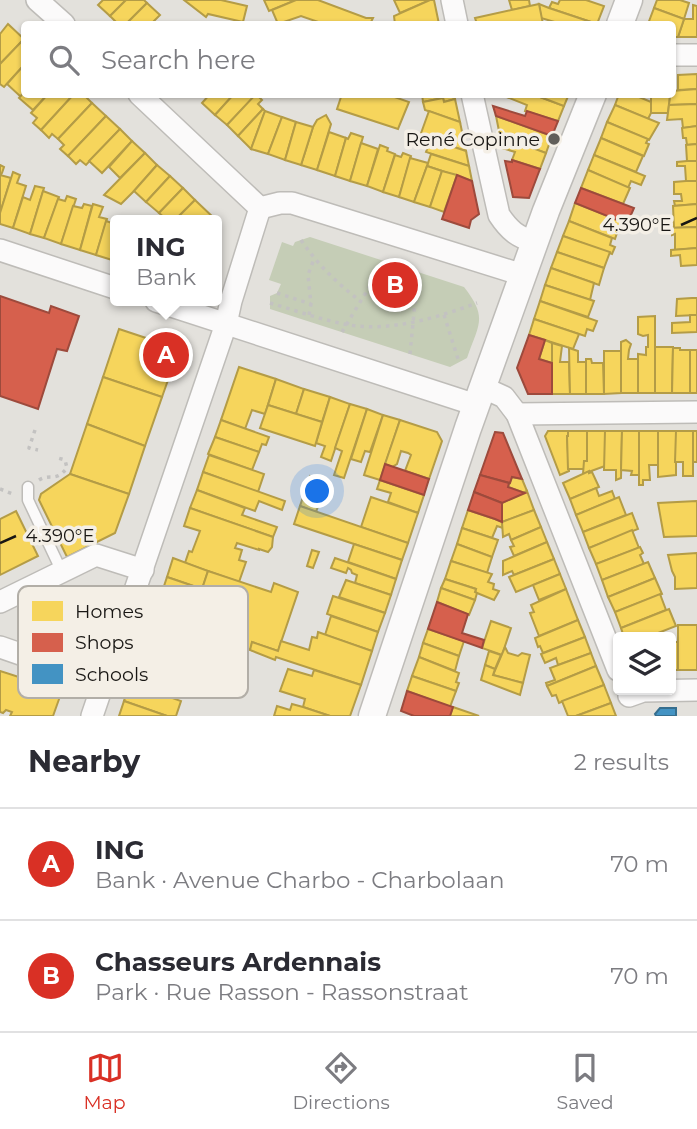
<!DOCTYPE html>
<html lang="en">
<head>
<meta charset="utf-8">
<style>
	:root { --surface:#fff; --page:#f2f2f3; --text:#2b2b33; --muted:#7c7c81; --line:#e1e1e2; --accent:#d93025 }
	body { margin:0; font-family:Montserrat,sans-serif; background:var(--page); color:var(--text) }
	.controls { position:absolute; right:21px; bottom:21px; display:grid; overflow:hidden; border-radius:7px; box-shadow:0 2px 5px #0004 }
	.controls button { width:63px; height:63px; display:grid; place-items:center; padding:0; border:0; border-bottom:2px solid var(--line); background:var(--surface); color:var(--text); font:35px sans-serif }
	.you { position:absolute; left:318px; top:492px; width:24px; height:24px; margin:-18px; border:5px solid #fff; border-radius:50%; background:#1a73e8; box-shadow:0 0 0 10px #1a73e833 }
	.badge { display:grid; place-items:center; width:46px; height:46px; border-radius:50%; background:var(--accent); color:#fff; font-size:23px; font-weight:700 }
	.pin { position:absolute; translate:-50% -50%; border:4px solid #fff; box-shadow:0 2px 7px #0006 }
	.popup { position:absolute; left:110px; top:215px; width:112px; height:91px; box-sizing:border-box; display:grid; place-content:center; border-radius:7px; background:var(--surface); filter:drop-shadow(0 2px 5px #0005); font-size:23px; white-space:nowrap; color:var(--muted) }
	.popup b { font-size:26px; color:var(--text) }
	.popup::after { content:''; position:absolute; left:50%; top:100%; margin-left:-14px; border:14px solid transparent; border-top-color:var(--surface) }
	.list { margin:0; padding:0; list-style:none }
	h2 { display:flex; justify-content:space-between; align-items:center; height:91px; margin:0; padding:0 28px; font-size:30px }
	h2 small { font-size:23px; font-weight:400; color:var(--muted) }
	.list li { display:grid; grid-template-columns:46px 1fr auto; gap:21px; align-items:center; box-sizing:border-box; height:112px; padding:0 28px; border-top:2px solid var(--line) }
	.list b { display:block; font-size:26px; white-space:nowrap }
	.list p { margin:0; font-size:23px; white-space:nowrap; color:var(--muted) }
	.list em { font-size:23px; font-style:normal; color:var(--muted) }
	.icon { flex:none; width:38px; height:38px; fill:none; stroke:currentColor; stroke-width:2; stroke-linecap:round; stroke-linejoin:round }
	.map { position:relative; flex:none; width:697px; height:716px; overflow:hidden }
	.search { position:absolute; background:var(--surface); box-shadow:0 2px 5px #0004; left:21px; right:21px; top:21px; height:77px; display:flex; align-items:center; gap:18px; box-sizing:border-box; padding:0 24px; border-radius:7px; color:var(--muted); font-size:26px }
	.sheet { height:315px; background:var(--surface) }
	nav { display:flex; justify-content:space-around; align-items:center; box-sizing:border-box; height:98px; border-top:2px solid var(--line); background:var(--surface); font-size:19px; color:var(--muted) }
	nav a { display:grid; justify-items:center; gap:4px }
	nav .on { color:var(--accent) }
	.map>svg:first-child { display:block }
	.green { fill:#c5cdb6 }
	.homes { fill:#f6d55c; stroke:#b49c46; stroke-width:2 }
	.shops { fill:#d6604d; stroke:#9d4a3c; stroke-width:2 }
	.schools { fill:#4393c3; stroke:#366e8e; stroke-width:2 }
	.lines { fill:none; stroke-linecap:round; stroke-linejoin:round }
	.service-casing { stroke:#bebcb8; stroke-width:13 }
	.minor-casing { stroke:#bebcb8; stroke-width:24 }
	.tertiary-casing { stroke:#bebcb8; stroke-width:29 }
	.path { stroke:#c3c2c1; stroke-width:3.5; stroke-dasharray:3.5 5; stroke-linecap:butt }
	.service { stroke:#fbfafa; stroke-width:10 }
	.minor { stroke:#fbfafa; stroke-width:21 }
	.tertiary { stroke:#fbfafa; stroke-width:26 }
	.ticks { fill:none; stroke:#191714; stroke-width:2.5 }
	.poi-dot { fill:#605e5a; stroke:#f4efe6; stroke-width:2.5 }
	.labels { text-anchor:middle; stroke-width:7; stroke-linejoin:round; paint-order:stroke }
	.poi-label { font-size:19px; fill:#191714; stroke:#f4efe6; text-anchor:end }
	.key { fill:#f4efe6; stroke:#b2aea7; stroke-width:2 }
	.key-label { font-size:19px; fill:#191714 }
	.ticks-label { font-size:18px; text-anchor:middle; fill:#191714; stroke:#f4efe6; stroke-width:7; stroke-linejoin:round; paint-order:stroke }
</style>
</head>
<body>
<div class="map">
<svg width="697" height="716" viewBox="0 0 697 716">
	<rect width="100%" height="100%" fill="#e3e1dc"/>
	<path class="green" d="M310 237 464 287C488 318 479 323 467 358L450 367 270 309V296L277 293 281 284 269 280 282 242 293 246 295 242Z"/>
	<g class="homes">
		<polygon points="103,0 126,0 110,16 98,5"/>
		<polygon points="126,0 144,0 147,3 126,24 118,24 110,16"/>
		<polygon points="184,0 221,0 247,6 243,22 208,14 206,17"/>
		<polygon points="264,0 296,0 269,11"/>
		<polygon points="296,0 318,0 366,18 373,18 370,24 324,24 301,16 278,24 272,10"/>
		<polygon points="394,0 430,0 400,13"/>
		<polygon points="430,0 434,0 439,24 395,24 394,16"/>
		<polygon points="509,0 529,0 530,6 512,10"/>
		<polygon points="560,0 586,0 604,6 597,24 549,8 552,2 558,4"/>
		<polygon points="657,0 680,0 689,3 684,19 654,8"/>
		<polygon points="147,3 160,15 151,24 126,24"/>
		<polygon points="539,4 549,8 597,24 557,24 558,23 541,18"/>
		<polygon points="539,4 543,24 477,24 475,18"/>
		<polygon points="693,5 697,6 697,37 678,37 684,19 693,19"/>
		<polygon points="654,8 684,19 678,37 672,37 672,24 648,24"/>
		<polygon points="8,24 24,39 0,64 0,34"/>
		<polygon points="24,39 24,65 4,87 0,84 0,64"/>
		<polygon points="24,65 24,92 21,97 7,84"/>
		<polygon points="697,74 697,89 678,90 678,75"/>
		<polygon points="697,89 697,104 669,105 670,94 672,94 672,91"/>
		<polygon points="24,92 24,94 48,94 33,110 19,98"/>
		<polygon points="48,94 74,94 41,130 33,123 37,118 31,113"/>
		<polygon points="74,94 83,94 92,103 58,139 52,134 49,138 41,130"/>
		<polygon points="210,94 234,94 215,115 202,103"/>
		<polygon points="234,94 250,94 253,98 227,125 215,115"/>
		<polygon points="256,94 262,100 258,104 263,109 238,136 227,125"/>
		<polygon points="342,94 386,94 409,102 398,129 337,109"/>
		<polygon points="422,94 454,94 455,99 444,102 443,98 423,102"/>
		<polygon points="499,94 532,94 564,106 558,121 525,111 527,105"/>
		<polygon points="532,94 569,94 564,106"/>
		<polygon points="619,94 632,94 651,102 651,113 648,119 615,105"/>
		<polygon points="651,94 670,94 668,113 651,113"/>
		<polygon points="443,98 444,102 455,99 460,122 425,110 423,102"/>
		<polygon points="92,103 106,116 68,156 60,149 64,145 58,139"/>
		<polygon points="697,104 697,126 683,128 682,119 667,120 669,105"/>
		<polygon points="615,105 659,123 649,140 607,122"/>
		<polygon points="263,109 265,111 251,149 238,136"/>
		<polygon points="265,111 282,117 268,154 251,149"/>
		<polygon points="429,111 460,122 466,151 420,136"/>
		<polygon points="326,115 331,124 317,170 301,165 313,127 317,120"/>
		<polygon points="106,116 120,129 86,165 80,160 76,164 68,156"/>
		<polygon points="496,116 552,136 546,153 500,136"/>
		<polygon points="282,117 296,122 285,160 268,154"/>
		<polygon points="296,122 313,127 301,165 285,160"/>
		<polygon points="607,122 648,139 646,143 649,144 644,156 601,138"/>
		<polygon points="697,126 697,144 687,145 686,138 683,138 682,128"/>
		<polygon points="120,129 132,141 102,173 89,161"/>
		<polygon points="329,132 346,138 335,176 317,170"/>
		<polygon points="351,133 363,137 350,181 335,176 346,138 348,139"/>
		<polygon points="500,136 546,153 540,169 512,160 515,152 502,148"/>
		<polygon points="427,138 466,151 469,166 426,152 428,147 424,145"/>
		<polygon points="601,138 643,156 636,172 594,155"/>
		<polygon points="132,141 145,153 120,178 109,167"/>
		<polygon points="361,143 378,149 367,186 350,181"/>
		<polygon points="697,144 697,161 687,161 686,145"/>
		<polygon points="380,145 388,148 387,151 395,154 383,192 367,186"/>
		<polygon points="145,153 157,165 134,191 121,204 104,195"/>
		<polygon points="403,153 411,156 399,197 383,192 395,155 401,157"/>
		<polygon points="431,154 469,166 472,181 427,166"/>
		<polygon points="594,155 645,176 641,185 631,181 628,188 588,170"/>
		<polygon points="410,158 428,163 414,202 399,197"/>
		<polygon points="687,161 697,161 697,181 686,181 685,166 677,166 677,162"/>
		<polygon points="0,165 4,167 2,173 0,175 11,178 0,213"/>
		<polygon points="157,165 170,176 146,202 134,191"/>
		<polygon points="427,166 442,171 430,207 414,202"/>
		<polygon points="588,170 630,188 623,204 581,188"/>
		<polygon points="442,171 457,175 444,212 430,207"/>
		<polygon points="13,172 20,175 17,183 26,186 13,228 0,224 0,213"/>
		<polygon points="170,176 183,188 159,213 146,202"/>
		<polygon points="686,181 697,181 697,204 675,206 674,201 682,201 681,194 674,194 674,182"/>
		<polygon points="35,186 44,188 30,234 13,228 23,197 30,200"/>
		<polygon points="183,188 195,200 175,220 167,220 159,213"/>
		<polygon points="43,191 59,197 44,238 30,234"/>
		<polygon points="67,196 76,199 61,244 44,238 58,199 65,201"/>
		<polygon points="195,200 216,220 175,220"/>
		<polygon points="575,203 626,223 624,228 619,227 615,239 569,221"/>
		<polygon points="84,204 92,206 80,250 61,244 73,206 82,208"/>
		<polygon points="93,204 103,207 99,217 107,219 96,255 80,250"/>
		<polygon points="697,204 697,227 674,228 673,206"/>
		<polygon points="106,221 115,224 115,250 112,260 96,255"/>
		<polygon points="569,221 612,238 610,245 615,247 612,254 563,236"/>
		<polygon points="697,227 697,248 675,250 675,234 672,235 672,232 665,232 665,228"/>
		<polygon points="563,236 610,252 604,268 557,252"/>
		<polygon points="697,248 697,265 681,266 680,255 671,256 671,250"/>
		<polygon points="557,252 604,268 599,285 551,268"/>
		<polygon points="551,268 594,283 590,300 545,285"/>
		<polygon points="545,285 594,301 588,317 540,301"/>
		<polygon points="692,298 697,298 697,315 676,316 677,299"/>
		<polygon points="540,301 597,321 593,331 587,329 585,336 534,319"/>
		<polygon points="690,315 697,315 697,332 672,333 672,323 690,322"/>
		<polygon points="655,316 655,393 638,393 638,354 646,355 646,347 648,347 648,335 643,336 638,334 638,317"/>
		<polygon points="534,319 579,334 573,349 529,335"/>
		<polygon points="119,329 179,349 162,397 103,377"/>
		<polygon points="545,340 552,343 552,363 539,359"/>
		<polygon points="626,340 631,344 629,350 628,359 638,359 638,393 621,393 621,342"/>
		<polygon points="552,343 562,346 560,362 569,362 570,394 552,394"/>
		<polygon points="655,347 673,347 672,393 655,393"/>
		<polygon points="569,348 578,351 578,362 586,362 586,394 570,394"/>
		<polygon points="673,348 680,348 680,350 690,350 690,393 672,393"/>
		<rect x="690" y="350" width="7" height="43"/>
		<polygon points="604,351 621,351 621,393 604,394"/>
		<polygon points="586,359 591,359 592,363 603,363 604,394 586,394"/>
		<polygon points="239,367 276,379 265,414 252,410 245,429 221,420"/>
		<polygon points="103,377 162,397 145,446 87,424"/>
		<polygon points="276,379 304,389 296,414 268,405"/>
		<polygon points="304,389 330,397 322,422 296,414"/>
		<polygon points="330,397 350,404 331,461 321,457 325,446 316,443"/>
		<polygon points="350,404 367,409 344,478 334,475 342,451 335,448"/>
		<polygon points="268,405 322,422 315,446 260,428"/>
		<polygon points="367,409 383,415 370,452 365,451 361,462 351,459"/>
		<polygon points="383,415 400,420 380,480 364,475"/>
		<polygon points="221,420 269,437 266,445 262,444 259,452 215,437"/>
		<polygon points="400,420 437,432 442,441 429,479 405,471 411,455 408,453 401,451 397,464 392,467 385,464"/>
		<polygon points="87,424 145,446 129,494 70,474"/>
		<polygon points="548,431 568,431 568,436 567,436 569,471 560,475 545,436"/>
		<polygon points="568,431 587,431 587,461 584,461 584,469 568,469 567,436 568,436"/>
		<polygon points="587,431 605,431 605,466 583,474 584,461 587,461"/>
		<polygon points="605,431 622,431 621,478 616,480 616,470 604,470"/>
		<polygon points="622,431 639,431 639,475 631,475 632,471 621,470"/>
		<polygon points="639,431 658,431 658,465 649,465 650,480 643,480 643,485 639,485"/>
		<polygon points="658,431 676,431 676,475 658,477"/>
		<polygon points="676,431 693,431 693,476 683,476 683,462 675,462"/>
		<rect x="693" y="431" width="4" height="31"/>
		<polygon points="215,437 259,452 252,470 208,454"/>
		<polygon points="209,455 264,474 258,492 203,472"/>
		<polygon points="589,471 589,473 592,472 599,487 570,499 563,483"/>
		<polygon points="203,472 285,501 282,510 259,501 255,511 197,490"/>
		<polygon points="70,474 129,494 115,533 67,557 39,500 41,494"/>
		<polygon points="310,476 327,482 316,512 300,506"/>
		<polygon points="512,477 522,479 527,491 525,493 508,487"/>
		<polygon points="380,480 424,495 418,513 388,502 391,493 377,489"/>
		<polygon points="596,488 599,496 612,491 615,499 576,515 570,499"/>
		<polygon points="197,490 245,508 242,515 277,527 273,537 190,508"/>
		<polygon points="527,491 534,510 502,522 502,503"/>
		<polygon points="371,497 418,513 408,543 361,527"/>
		<polygon points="619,497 626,515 583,532 576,515"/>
		<polygon points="697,501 697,536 664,537 658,503"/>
		<polygon points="300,506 408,543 402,560 294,524"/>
		<polygon points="190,508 273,537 272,547 268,552 259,549 259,550 237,543 235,548 242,550 239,560 246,562 239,582 185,563 189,551 192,552 200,531 184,526"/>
		<polygon points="468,510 495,519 502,522 503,528 497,526 492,538 462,528"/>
		<polygon points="534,510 541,527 511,540 509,534 503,537 502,522"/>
		<polygon points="16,511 38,556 0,575 0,519"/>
		<polygon points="632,513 638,529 589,548 583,532"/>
		<polygon points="541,527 547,542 514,556 510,547 514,546 511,540"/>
		<polygon points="462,528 498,540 492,557 457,544"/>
		<polygon points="632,530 639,548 596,564 589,548"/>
		<polygon points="547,542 554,559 514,575 512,571 503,575 503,561"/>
		<polygon points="354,544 402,560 396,579 348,562"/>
		<polygon points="457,544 492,557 487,573 451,561"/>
		<polygon points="640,547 643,553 640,555 644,564 602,580 596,564"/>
		<polygon points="312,550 319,552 313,568 307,566"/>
		<polygon points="697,553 697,588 675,589 675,577 672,571 668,555"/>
		<polygon points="173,558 208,571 202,589 167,577"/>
		<polygon points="335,558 396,579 391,595 355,583 357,575 352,573 351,570 348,568 346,573 331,568"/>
		<polygon points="554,559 560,574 516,592 509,577"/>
		<polygon points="451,561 492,574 488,582 494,584 493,589 499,591 494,600 477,593 475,592 476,589 445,579"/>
		<polygon points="648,562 655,578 608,597 602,580"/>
		<polygon points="208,571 271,592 274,583 298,592 278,651 252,642 251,650 216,637 223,613 206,607 211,592 202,589"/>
		<polygon points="560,574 566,589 539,600 533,585"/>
		<polygon points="167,577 211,592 206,607 162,592"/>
		<polygon points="655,578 662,594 615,612 608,597"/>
		<polygon points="445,579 476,589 475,592 477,593 475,600 441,588"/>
		<polygon points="346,580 391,595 385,613 339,597"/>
		<polygon points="441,588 475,600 469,615 437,602"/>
		<polygon points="566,589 578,620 539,636 530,613 534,612 531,605"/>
		<polygon points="162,592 206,607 201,620 219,624 216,637 153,614"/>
		<polygon points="660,594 666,610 621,628 615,612"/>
		<polygon points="333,596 385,613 378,632 327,614"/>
		<polygon points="669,609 676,626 648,637 624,637 621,628"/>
		<polygon points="153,614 206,634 204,641 198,639 191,656 198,658 195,666 142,648"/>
		<polygon points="331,616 378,632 372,651 325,635"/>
		<polygon points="578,620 585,637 543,653 540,646 538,647 535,638"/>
		<polygon points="491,621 511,628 502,655 482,648"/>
		<rect x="678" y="625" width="19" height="45"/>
		<polygon points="428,629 464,641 459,656 423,643"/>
		<polygon points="318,632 372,651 361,685 276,657 275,660 250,650 252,642 278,651 281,641 309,650 312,637 317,638"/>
		<polygon points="585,637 591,653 558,665 556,658 545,663 541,654"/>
		<rect x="671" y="642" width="7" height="28"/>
		<polygon points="423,643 459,656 455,671 419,657"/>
		<polygon points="505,647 508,653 518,656 522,653 530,655 523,683 493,675"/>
		<polygon points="142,648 195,666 192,675 180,671 177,679 136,665"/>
		<polygon points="489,651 501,655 495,669 485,665"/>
		<polygon points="591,653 596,666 547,686 546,683 555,680 550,668"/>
		<polygon points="419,657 459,673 456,682 459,683 456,691 412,676"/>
		<polygon points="136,665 187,683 183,693 177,691 175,699 130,683"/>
		<polygon points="485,665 495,669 493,675 523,683 520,695 481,680"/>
		<polygon points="596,666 604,685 559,703 556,695 552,696 547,686"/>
		<polygon points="288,669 312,676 314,670 361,685 350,716 330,716 303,707 305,699 280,691"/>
		<polygon points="0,671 28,680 29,677 63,688 53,716 10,716 12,712 6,710 3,713 0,712"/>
		<polygon points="412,676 456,691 450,707 407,691"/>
		<polygon points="130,683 181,701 176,716 167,716 124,701"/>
		<polygon points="604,685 611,703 576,716 568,716 562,701"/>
		<polygon points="124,701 167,716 119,716"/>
		<polygon points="611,703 616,716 576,716"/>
		<polygon points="292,704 303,707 330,716 274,716 277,706 290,710"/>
		<polygon points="453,707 479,716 450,716"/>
	</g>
	<g class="shops">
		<polygon points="493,106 525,116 527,111 558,121 552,136 496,116"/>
		<polygon points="512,160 540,169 529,198 513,197 505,161 512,162"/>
		<polygon points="457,175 472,181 479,214 471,220 469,228 442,219"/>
		<polygon points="581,188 634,208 627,224 575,203"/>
		<polygon points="0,296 49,313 51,306 79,316 67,351 57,349 38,409 0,396"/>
		<polygon points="529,335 545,340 539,359 552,363 552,394 528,394 517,368"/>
		<polygon points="495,432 503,433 522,479 512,477 510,483 480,475"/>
		<polygon points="385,464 429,479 424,495 380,480"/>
		<polygon points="480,475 509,483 508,487 525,493 502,503 474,492"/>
		<polygon points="474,492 502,503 502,522 495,519 468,510"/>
		<polygon points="437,602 468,614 462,633 484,640 482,648 428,629"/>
		<polygon points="407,691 453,707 450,716 414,716 401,711"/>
	</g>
	<polygon class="schools" points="660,708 676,708 676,716 656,716 655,714"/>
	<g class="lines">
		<g class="service-casing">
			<polyline id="service" points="28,487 28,500 62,572"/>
		</g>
		<g class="minor-casing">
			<g id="minor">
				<polyline points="37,0 64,24"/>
				<polyline points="452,0 457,24"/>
				<polyline points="672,55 697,55"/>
				<polyline points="139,94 260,208"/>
				<path d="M472 94 499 215C509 230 517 237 535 242"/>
				<polyline points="260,208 280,203 292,203 523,275"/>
				<polyline points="0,250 115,288"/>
				<polyline points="156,301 476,405"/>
				<polyline points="482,387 504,397 517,414 618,670"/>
				<polyline points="517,414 697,412"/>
				<polyline points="0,602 96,555 143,570"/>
				<polyline points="0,647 104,683"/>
				<polyline points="629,696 643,691 697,690"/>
				<polyline points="92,716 226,324 231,301 260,208"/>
			</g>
		</g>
		<g class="tertiary-casing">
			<g id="tertiary">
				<polyline points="620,24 629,0"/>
				<polyline points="372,716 468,428 546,211 593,94"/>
			</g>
		</g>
		<g class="path">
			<path d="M301 240C318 265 336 282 360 301"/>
			<polyline points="277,293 311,304"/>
			<path d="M270 303C294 310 319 319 344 324 388 333 436 318 477 303"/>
			<polyline points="309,315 311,304 308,275 314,259"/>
			<polyline points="444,315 459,362"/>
			<polyline points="342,332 385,261"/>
			<polyline points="410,354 418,271"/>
			<polyline points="35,430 29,448 38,450"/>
			<path d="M39 480C50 473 55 483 67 468L65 460 58 458"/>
			<polyline points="0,489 13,494"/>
		</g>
		<use href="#service" class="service"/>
		<use href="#minor" class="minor"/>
		<use href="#tertiary" class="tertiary"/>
	</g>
	<path class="ticks" d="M681 225 697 218M0 543 16 536"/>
	<circle class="poi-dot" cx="554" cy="139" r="7"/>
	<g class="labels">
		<g class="poi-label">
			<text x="540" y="146">René Copinne</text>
		</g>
	</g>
	<rect x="18" y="586" width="230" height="112" rx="10" class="key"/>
	<rect x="32" y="601" width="31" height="20" fill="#f6d55c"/>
	<rect x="32" y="633" width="31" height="19" fill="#d6604d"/>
	<rect x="32" y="664" width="31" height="20" fill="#4393c3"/>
	<g class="key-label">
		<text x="75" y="618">Homes</text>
		<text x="75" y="649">Shops</text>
		<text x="75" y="681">Schools</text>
	</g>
	<g class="ticks-label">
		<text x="637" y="231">4.390°E</text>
		<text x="60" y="542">4.390°E</text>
	</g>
</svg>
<div class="controls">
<button><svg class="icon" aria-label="layers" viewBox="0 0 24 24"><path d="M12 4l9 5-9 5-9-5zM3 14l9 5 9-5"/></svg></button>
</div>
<div class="you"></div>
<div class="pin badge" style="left:166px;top:355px">A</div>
<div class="popup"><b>ING</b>Bank</div>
<div class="pin badge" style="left:395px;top:285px">B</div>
<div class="search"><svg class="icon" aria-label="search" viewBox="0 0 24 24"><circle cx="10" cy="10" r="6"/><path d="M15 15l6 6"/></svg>Search here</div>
</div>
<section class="sheet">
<h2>Nearby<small>2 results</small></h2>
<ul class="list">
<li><span class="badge">A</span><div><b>ING</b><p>Bank · Avenue Charbo - Charbolaan</p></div><em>70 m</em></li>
<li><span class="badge">B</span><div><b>Chasseurs Ardennais</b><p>Park · Rue Rasson - Rassonstraat</p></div><em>70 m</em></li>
</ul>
</section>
<nav>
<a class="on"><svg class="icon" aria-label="map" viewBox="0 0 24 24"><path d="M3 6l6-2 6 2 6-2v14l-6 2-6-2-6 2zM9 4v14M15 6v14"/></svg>Map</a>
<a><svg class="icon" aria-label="directions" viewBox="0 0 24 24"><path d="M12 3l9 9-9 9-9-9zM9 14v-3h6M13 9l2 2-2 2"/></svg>Directions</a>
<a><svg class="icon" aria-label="saved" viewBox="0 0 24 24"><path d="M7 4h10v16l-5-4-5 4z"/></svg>Saved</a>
</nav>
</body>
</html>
